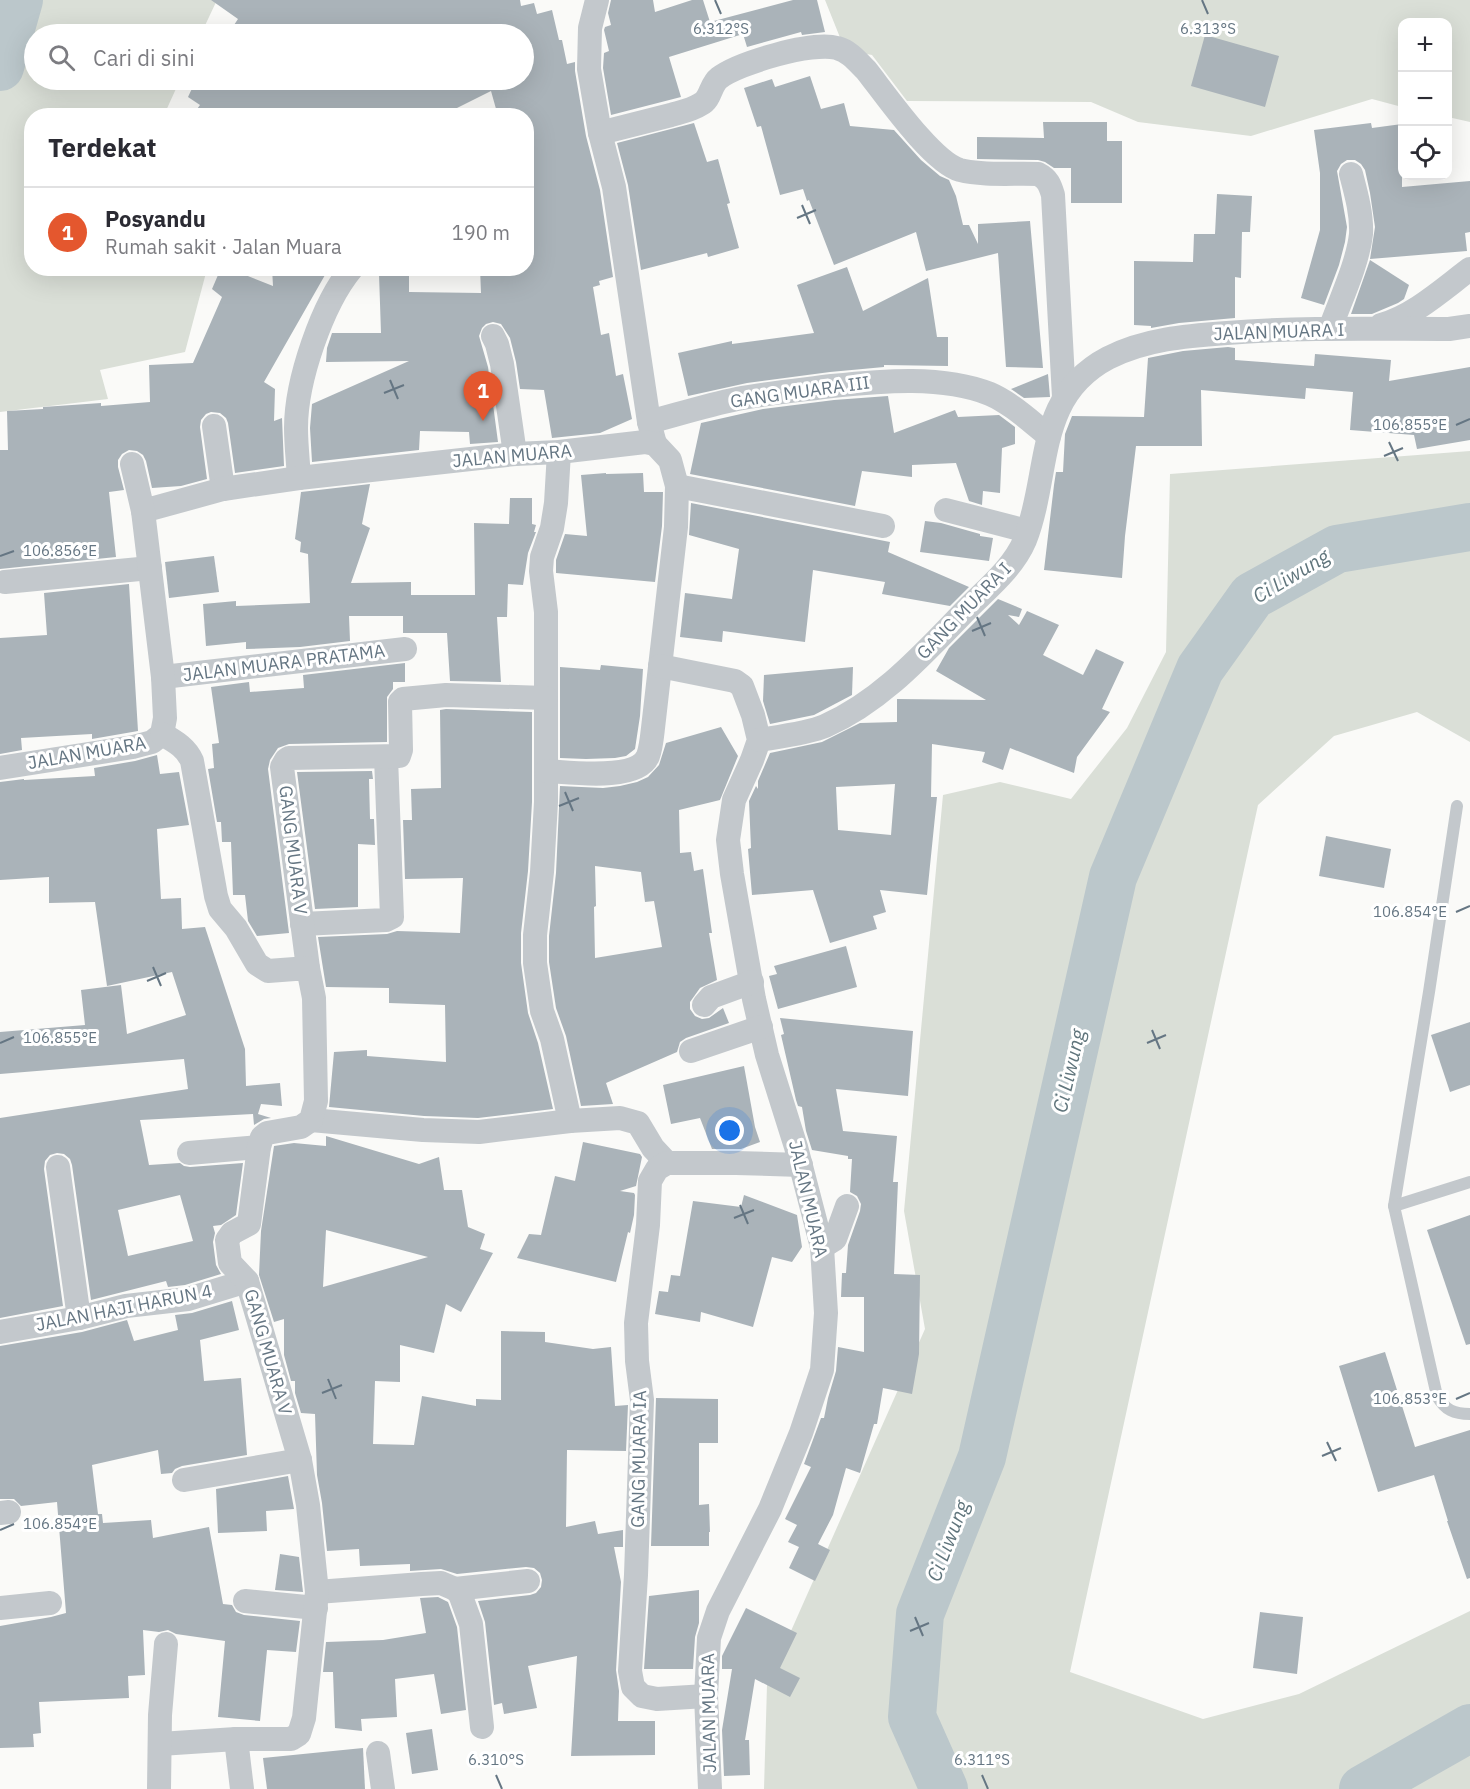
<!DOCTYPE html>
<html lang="id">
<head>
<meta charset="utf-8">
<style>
	:root { --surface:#fff; --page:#f2f2f3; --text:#2b2b33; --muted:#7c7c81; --line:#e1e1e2; --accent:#e4572e }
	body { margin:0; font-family:"IBM Plex Sans",sans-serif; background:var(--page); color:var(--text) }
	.controls { position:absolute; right:18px; top:18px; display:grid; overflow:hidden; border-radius:12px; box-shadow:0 6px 24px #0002 }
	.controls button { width:54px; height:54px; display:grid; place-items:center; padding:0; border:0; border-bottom:2px solid var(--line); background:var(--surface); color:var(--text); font:30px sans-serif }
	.you { position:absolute; left:730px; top:1131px; width:21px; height:21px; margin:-15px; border:4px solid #fff; border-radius:50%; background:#1a73e8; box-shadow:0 0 0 9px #1a73e833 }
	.badge { display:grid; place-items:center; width:39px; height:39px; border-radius:50%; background:var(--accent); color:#fff; font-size:20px; font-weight:700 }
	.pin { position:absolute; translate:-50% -50px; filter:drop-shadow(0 2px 3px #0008) }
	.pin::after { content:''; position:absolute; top:32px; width:21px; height:18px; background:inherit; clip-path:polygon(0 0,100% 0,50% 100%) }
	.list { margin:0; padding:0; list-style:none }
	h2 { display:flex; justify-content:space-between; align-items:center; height:78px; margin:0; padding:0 24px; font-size:26px }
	h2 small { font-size:20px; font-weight:400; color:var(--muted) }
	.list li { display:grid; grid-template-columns:39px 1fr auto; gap:18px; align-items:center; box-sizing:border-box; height:90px; padding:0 24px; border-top:2px solid var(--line) }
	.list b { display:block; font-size:22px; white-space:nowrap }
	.list p { margin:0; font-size:20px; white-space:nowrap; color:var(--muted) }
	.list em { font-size:20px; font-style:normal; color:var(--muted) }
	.icon { flex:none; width:33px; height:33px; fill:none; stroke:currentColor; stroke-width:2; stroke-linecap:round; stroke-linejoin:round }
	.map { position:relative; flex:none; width:1470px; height:1789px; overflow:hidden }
	.search { position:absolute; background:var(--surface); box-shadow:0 6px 24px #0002; left:24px; top:24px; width:510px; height:66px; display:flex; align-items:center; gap:15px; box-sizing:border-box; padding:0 21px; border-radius:33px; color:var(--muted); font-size:22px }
	.panel { position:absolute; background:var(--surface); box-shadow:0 6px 24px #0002; left:24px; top:108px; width:510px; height:168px; border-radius:24px }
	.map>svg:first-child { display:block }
	.green { fill:#dadfd7 }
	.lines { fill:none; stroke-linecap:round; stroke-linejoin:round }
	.river { stroke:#bbc7cb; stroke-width:48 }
	.building { fill:#aab3b9; fill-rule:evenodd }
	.lane { stroke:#c3c8cc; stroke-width:12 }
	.street { stroke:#c3c8cc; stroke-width:24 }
	.ticks { fill:none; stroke:#657683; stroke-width:2 }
	.labels { text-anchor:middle; stroke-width:6; stroke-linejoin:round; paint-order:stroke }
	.street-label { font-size:18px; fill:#657683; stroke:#fff }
	.water-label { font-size:20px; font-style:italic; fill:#60757c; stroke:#fff }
	.ticks-label { font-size:15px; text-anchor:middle; fill:#657683; stroke:#fff; stroke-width:6; stroke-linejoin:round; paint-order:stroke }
</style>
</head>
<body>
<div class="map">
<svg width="1470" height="1789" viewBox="0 0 1470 1789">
	<rect width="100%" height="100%" fill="#fafaf8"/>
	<g class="green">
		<polygon points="0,0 217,0 201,34 34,34 34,80 180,80 164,115 32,116 32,268 207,269 185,352 100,370 108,399 0,412"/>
		<polygon points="825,0 1470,0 1470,122 1448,117 1448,22 1402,22 1402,107 1372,99 1251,136 1138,122 1091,102 907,101 872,55 845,50"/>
		<polygon points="1470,451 1470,742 1417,712 1334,736 1258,805 1070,1672 1203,1719 1299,1694 1470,1611 1470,1789 764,1789 767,1685 925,1329 904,1211 943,795 1000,782 1071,799 1127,728 1166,652 1170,474"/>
	</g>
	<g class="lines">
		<g class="river">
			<polyline points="0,67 19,0"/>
			<polyline points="944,1789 912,1717 920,1614 982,1457 1113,877 1200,669 1252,596 1337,549 1470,527"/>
			<polyline points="1363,1789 1470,1728"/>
		</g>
	</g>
	<g class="building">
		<polygon points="211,0 520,0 521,6 534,3 537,14 552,10 559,40 562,40 567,64 575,62 575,71 586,136 600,190 613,277 599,281 600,285 593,287 601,335 609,333 616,376 623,374 632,419 600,433 552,438 544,390 520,389 516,362 510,338 501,324 493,322 486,324 482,328 479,336 488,367 498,442 470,444 469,432 420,431 419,450 312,462 310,428 312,404 409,361 326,362 327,348 332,333 381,333 379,274 409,273 409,292 481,293 480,268 526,268 526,116 498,116 491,91 441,116 192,116 200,105 188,97 196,80 524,80 524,34 228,34 238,19"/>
		<polygon points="611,0 653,0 655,12 692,0 703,0 710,22 793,0 817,0 825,32 802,35 801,32 747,47 743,34 669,57 681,97 611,115 603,68 604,53 609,51 604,30 605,27 611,25 608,13"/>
		<polygon points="1205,35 1279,56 1265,107 1191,86"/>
		<polygon points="810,76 821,109 844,103 850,126 894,130 921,160 940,176 949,180 956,196 963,225 969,225 978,244 978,224 1030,221 1043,368 1006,367 998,253 926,271 916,232 834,265 809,200 807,201 803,189 780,195 761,126 757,127 744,88 772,79 775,87"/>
		<polygon points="1043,122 1107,122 1107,141 1122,141 1122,203 1071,203 1071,168 1054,168 1045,162 1038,160 977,159 977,137 1044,138"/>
		<polygon points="694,123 707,162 718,159 730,203 727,204 739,248 708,257 707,253 641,270 628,185 617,143"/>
		<polygon points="1371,123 1372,128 1402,124 1402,187 1470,181 1470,232 1465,233 1467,251 1370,259 1375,227 1370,193 1365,170 1361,164 1355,160 1347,160 1341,164 1337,171 1347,227 1345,242 1339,265 1324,305 1301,298 1320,230 1320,173 1314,130"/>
		<polygon points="1217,194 1252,196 1250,232 1242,232 1241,278 1235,277 1235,318 1179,323 1151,328 1151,326 1134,325 1134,261 1193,262 1194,234 1215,234"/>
		<polygon points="1370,260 1409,285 1404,299 1398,303 1372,314 1351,314"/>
		<polygon points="847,267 863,311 928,278 937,337 948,337 948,366 884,365 884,367 830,372 747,383 688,396 678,353 732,341 732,344 814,333 797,285"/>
		<polygon points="221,268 228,268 273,286 272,268 329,268 264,382 275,389 274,421 282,418 284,466 235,473 228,423 226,418 220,413 211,412 206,414 201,420 200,427 207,479 181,486 152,488 146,461 143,455 137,451 129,450 122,454 118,460 118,467 124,490 109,492 116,557 0,569 0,450 8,450 7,411 43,409 43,407 101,403 101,406 150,402 149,365 193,363 222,297 212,289"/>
		<polygon points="1228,347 1235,348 1235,360 1314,366 1315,354 1391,360 1389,381 1470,367 1470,440 1417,449 1414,435 1350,430 1353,392 1306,388 1305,399 1201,390 1202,446 1136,446 1125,536 1122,578 1044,570 1054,485 1056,472 1063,472 1065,434 1072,416 1144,417 1148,358 1183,351"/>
		<polygon points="1048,374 1050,397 1024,398 1011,389"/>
		<polygon points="888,396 894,433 955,410 958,417 999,415 1015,427 1015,444 1002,448 1000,493 983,491 982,505 969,501 956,463 912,465 912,477 862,471 855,506 690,474 701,423 763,409 834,400"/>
		<polygon points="606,473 606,474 643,473 644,492 663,492 662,526 655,582 556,573 556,560 565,534 587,536 581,475"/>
		<polygon points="370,484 362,524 370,528 351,583 411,582 411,595 475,595 474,523 509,524 510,498 532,498 532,524 536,525 534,532 536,532 528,553 523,585 508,584 507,617 497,617 501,682 450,681 447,633 403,633 403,616 349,616 350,641 300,647 246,649 246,642 206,646 203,604 236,601 236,606 310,603 308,554 300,552 301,542 295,539 301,492"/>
		<polygon points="691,503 890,542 888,552 969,587 950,606 882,594 885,582 813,570 805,642 723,631 722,642 680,637 685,593 732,599 739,549 689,535"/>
		<polygon points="925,521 941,523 980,534 980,536 993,538 989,561 920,552"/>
		<polygon points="214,556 219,592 169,598 165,562"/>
		<polygon points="129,584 138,731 92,739 92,734 21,738 22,750 0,754 0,638 47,635 44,593"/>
		<path d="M998 599 1022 609 1019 617 1008 615 1019 625 1027 611 1059 625 1043 655 1083 675 1096 649 1124 662 1102 709 1110 712 1077 757 1074 773 1010 748 1003 770 982 762 985 752 932 744 931 797H937L927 895 880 890 886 912 873 916 877 929 830 943 813 890 752 895 748 849 751 848 749 801 756 786 758 789V781L770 753 822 742 860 723 897 722V699L986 700 936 671 949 648ZM895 784 891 835 838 830 836 787Z"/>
		<polygon points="405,663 405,682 393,682 393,689 387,697 387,742 289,744 278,748 270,760 268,769 289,933 257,936 248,921 245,895 233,895 231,842 222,842 221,822 217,822 208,769 214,768 212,744 219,743 211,687 249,682 250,692 304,688 303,675"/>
		<polygon points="601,665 643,669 640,716 635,749 626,756 615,758 586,759 560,758 560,667 600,670"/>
		<polygon points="853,667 852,695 814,715 770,724 763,701 764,675"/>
		<polygon points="446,709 532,712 532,802 528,871 521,933 521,963 528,1013 538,1043 553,1109 478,1118 424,1116 329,1107 334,1052 367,1050 367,1056 446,1062 445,1005 389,1003 389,988 326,987 318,937 387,934 397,931 460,933 463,878 405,879 403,820 412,820 411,789 441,788 440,710"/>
		<path d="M721 727 738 756 720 800 679 810 680 853 691 852 694 871 703 869 712 933H709L717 980 700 988 690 1002V1009L695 1016 702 1019 709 1018 723 1008 729 1023 686 1038 680 1042 677 1052 606 1083 613 1104 581 1106 566 1036 556 1008 549 962V936L556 873 560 786 603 788 620 786 637 782 648 777 659 765 666 743ZM595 866 641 872 645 902 654 901 662 947 595 958 594 907 596 906Z"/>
		<path d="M157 755 160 774 179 772 189 825 157 829 161 899 181 898 182 929 205 927 245 1049 246 1086 280 1083 282 1106 261 1104 258 1114 271 1118 264 1119 254 1125 253 1114 140 1120 149 1165 180 1163 184 1166 190 1167 243 1163 236 1215 221 1225 213 1226 215 1233 213 1242 216 1265 221 1274 185 1285 168 1287 166 1281 91 1300 72 1165 70 1159 64 1154 57 1153 50 1155 45 1161 44 1169 63 1306 0 1318V1118L188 1089 184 1059 0 1074V1032L85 1025 81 990 121 985 127 1034 186 1015 172 972 107 986 95 902 49 903V877L0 880V782L24 779V780L95 776 94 768 135 761ZM180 1195 193 1241 128 1256 118 1210Z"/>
		<polygon points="372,771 373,779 369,779 370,819 374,819 375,845 358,844 358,907 315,909 297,772"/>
		<polygon points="1326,836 1391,849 1384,888 1319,876"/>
		<polygon points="846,946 857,987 778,1009 769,976 777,974 774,966"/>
		<polygon points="780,1018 913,1031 908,1096 836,1089 843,1131 897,1136 893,1182 898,1182 894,1274 920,1275 919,1354 912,1394 883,1388 877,1424 874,1424 860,1473 846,1468 833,1515 818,1544 830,1550 815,1581 789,1568 799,1547 788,1542 797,1525 785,1519 811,1467 804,1464 821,1418 824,1418 828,1398 836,1371 838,1347 864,1352 864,1297 841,1297 842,1273 846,1273 848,1245 860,1211 861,1204 857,1196 850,1192 852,1159 848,1159 848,1156 812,1150 806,1131 802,1107 798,1106 796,1100 781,1035 784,1034"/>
		<polygon points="1470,1022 1470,1085 1450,1092 1431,1035"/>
		<polygon points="744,1066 755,1127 760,1142 741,1149 712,1149 700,1118 671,1124 663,1085"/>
		<path d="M326 1136 419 1164 439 1157 444 1190H462L468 1227 485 1234 480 1249 493 1253 461 1312 446 1304 434 1353 400 1345V1382L375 1381 373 1444 414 1445 422 1396 476 1406V1399L501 1400V1331L545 1332V1342L593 1349 611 1347 615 1406 628 1405 626 1451 567 1450 566 1527 595 1521 598 1534 623 1530V1547H614L621 1582 616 1670 619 1691 618 1721H655V1755L571 1756 577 1656 528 1666 537 1708 504 1714 502 1703 494 1705 485 1622 478 1601 530 1595 536 1593 541 1587 542 1580 540 1573 534 1568 526 1567 457 1574 441 1569 410 1571V1564L360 1566 359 1549 327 1551 322 1503 317 1475 315 1414 301 1413 295 1393V1381H291L284 1355V1319L274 1322 259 1275 261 1231 274 1146 294 1143 326 1146ZM326 1230 428 1257 323 1287Z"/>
		<polygon points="583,1142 640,1154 642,1157 636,1186 620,1191 634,1193 635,1195 634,1215 630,1233 628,1232 616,1282 517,1258 529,1234 541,1235 555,1176 575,1181"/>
		<polygon points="744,1195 797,1215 802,1247 792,1262 772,1257 753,1327 701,1312 700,1322 655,1314 659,1291 668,1292 671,1275 680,1276 693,1201 741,1207"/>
		<polygon points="1470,1215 1470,1344 1466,1345 1427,1230"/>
		<polygon points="232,1301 239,1330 200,1340 204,1381 241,1378 247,1455 182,1466 175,1469 172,1473 161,1474 158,1450 92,1465 98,1514 102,1514 103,1523 151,1520 153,1538 209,1527 223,1604 232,1605 236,1612 244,1615 300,1621 296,1652 267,1650 260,1721 218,1717 225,1641 176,1634 168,1630 159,1632 143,1630 145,1675 128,1676 129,1698 39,1702 41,1733 33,1734 34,1747 0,1748 0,1626 51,1617 66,1613 57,1502 21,1506 14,1499 0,1499 0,1346 82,1332 127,1320 134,1341 178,1330 175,1315 192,1313"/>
		<polygon points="1385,1352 1415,1447 1470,1430 1470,1578 1467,1579 1447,1521 1448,1521 1434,1475 1378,1492 1339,1366"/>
		<polygon points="656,1398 718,1399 718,1443 699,1443 699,1505 709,1504 710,1532 709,1532 709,1546 651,1546"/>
		<polygon points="288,1476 294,1509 266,1511 267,1531 218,1533 216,1489"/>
		<polygon points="280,1554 299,1557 303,1592 275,1590"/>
		<polygon points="699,1590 699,1623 695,1637 693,1669 644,1669 649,1596"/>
		<polygon points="438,1597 448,1602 457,1627 466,1710 441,1714 434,1674 395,1679 397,1717 361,1719 362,1731 335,1728 333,1672 323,1672 326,1642 383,1640 426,1633 420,1598"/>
		<polygon points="746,1608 797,1633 780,1668 800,1678 790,1697 755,1679 745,1740 749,1740 750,1775 724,1776 722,1730 732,1669 722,1669 722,1656"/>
		<polygon points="1260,1612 1303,1617 1297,1674 1253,1668"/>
		<polygon points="432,1729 438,1770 412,1774 406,1733"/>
		<polygon points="363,1748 365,1789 267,1789 263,1758"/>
	</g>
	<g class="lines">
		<g class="lane">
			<path d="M1457 806 1429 992 1394 1206 1437 1396C1445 1410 1454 1414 1470 1414"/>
			<polyline points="1394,1206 1470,1182"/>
		</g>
		<g class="street">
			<polyline points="597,0 590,28 589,69 600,133 614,187 649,422 655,444"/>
			<path d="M600 133C623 127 647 121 671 115 681 112 692 110 701 104 711 99 710 85 719 78 739 63 812 41 837 48 849 51 857 61 866 70 885 94 932 162 960 170 983 176 1014 173 1038 174 1048 179 1050 185 1053 195L1064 397"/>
			<path d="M1381 325C1414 316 1443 289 1470 269"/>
			<path d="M1330 329C1340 301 1358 263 1361 234 1362 214 1356 193 1351 174"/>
			<polyline points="493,336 497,344 502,364 515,454"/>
			<path d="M649 422C679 414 708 405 737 399 769 393 801 390 832 386 881 381 943 375 990 394 1011 403 1031 422 1049 436"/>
			<polyline points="214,426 223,489"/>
			<polyline points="559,452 556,503 552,528 542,557 541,571 546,612 546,802 542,872 535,935 535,963 542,1011 552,1039 570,1121"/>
			<path d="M299 478C298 461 296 444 296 428 296 381 322 304 352 268"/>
			<polyline points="677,486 883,526"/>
			<polyline points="946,510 1027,531"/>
			<path d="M143 511 223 489 299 478 515 454 559 452 645 442 655 444 670 460 677 486 676 527 653 728C652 737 651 748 648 756 637 782 569 772 546 771"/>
			<polyline points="5,582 150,568"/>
			<polyline points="660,666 735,681 742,686 753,715 759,740 752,760 734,800 728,840 732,874 754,999 767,1055 796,1147 822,1247 826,1313 822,1370 801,1433 770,1509 718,1611 709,1638 706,1696 710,1789"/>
			<polyline points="163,677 405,649"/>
			<path d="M759 740C777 737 809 733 825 726 882 701 924 653 967 609 988 588 1013 568 1025 540 1051 473 1034 397 1108 358 1145 339 1186 336 1227 333 1301 327 1375 329 1449 329L1470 326"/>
			<polyline points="0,768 133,747 152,742 162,734 165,718 163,677 143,511 132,464"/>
			<polyline points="302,924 386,920 392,917 386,757"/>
			<polyline points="308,968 282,767 286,760 289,758 399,756 401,750 400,702 403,699 446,695 546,698"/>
			<polyline points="704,1005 711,997 752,982"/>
			<polyline points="691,1051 761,1027"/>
			<polyline points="311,1120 423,1130 479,1132 570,1121 620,1118 638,1123 653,1148 667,1163"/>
			<polyline points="189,1153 259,1147"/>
			<polyline points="58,1167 79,1318"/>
			<polyline points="822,1247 835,1239 847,1206"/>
			<polyline points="0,1332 79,1318 126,1306 188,1299 247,1281"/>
			<polyline points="184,1480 300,1460"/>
			<polyline points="0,1513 9,1512"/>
			<polyline points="455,1589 528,1581"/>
			<polyline points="317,1592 422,1584 441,1583 455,1589 460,1594 471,1624 482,1727"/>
			<polyline points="245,1601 316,1608"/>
			<polyline points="0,1608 50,1603"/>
			<polyline points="706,1696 657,1699 642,1696 633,1687 630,1671 636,1575 642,1400 637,1361 636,1323 648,1225 650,1181 657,1169 667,1163 736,1163 801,1165"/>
			<polyline points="236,1739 242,1789"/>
			<path d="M160 1744 236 1739H291L299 1734 304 1718 317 1592 308 1505 300 1460 247 1281 230 1263 227 1240 232 1233 249 1224 259 1147 262 1137 267 1133 301 1127 311 1120 316 1101 314 998 308 968 268 971 257 964 236 928 220 909 216 896 192 761C186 747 174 741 162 734"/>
			<polyline points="378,1753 383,1789"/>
			<polyline points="159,1789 160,1715 166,1644"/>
		</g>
	</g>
	<path class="ticks" d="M715 0 721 14M1202 0 1208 14M802 205 810 224M797 218 816 210M390 380 398 399M384 393 404 385M1456 425 1470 419M1389 442 1398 461M1384 456 1403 448M0 556 14 551M977 617 985 636M972 631 991 623M565 792 573 811M559 806 579 798M1456 912 1470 906M153 967 161 986M147 981 166 973M1152 1030 1160 1049M0 1043 14 1037M1147 1043 1166 1035M740 1205 748 1224M734 1218 754 1210M328 1379 336 1399M322 1393 342 1385M1456 1399 1470 1393M1327 1442 1336 1461M1322 1456 1341 1448M0 1530 14 1524M915 1617 923 1636M910 1631 929 1623M496 1775 502 1789M982 1775 988 1789"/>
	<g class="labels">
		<g class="street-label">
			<text transform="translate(1279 332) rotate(-2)" y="6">JALAN MUARA I</text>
			<text transform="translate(800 392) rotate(-8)" y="6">GANG MUARA III</text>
			<text transform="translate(512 456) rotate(-5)" y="6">JALAN MUARA</text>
			<text transform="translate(964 611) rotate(-46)" y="6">GANG MUARA I</text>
			<text transform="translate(284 663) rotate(-7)" y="6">JALAN MUARA PRATAMA</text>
			<text transform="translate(87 753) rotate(-10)" y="6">JALAN MUARA</text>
			<text transform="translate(293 850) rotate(83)" y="6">GANG MUARA V</text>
			<text transform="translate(808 1199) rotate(77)" y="6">JALAN MUARA</text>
			<text transform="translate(124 1308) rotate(-11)" y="6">JALAN HAJI HARUN 4</text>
			<text transform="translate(268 1352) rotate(74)" y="6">GANG MUARA V</text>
			<text transform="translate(639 1459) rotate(-89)" y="6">GANG MUARA IA</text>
			<text transform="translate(709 1713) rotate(-91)" y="6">JALAN MUARA</text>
		</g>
		<g class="water-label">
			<text transform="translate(1291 576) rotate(-31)" y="7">Ci Liwung</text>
			<text transform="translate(1069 1071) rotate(-77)" y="7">Ci Liwung</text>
			<text transform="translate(948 1541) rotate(-69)" y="7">Ci Liwung</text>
		</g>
	</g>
	<g class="ticks-label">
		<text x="721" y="34">6.312°S</text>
		<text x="1208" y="34">6.313°S</text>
		<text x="1410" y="430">106.855°E</text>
		<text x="60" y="556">106.856°E</text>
		<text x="1410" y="917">106.854°E</text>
		<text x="60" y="1043">106.855°E</text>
		<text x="1410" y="1404">106.853°E</text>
		<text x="60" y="1529">106.854°E</text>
		<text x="496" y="1765">6.310°S</text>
		<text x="982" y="1765">6.311°S</text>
	</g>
</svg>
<div class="controls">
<button>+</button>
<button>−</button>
<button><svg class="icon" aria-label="locate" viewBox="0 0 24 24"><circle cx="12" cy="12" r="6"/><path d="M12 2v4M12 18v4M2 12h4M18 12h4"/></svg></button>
</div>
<div class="you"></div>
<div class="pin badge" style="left:483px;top:421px">1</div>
<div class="search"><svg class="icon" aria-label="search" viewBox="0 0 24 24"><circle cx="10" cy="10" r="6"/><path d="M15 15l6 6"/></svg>Cari di sini</div>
<section class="panel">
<h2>Terdekat<small></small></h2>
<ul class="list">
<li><span class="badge">1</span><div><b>Posyandu</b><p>Rumah sakit · Jalan Muara</p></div><em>190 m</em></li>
</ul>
</section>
</div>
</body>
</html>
